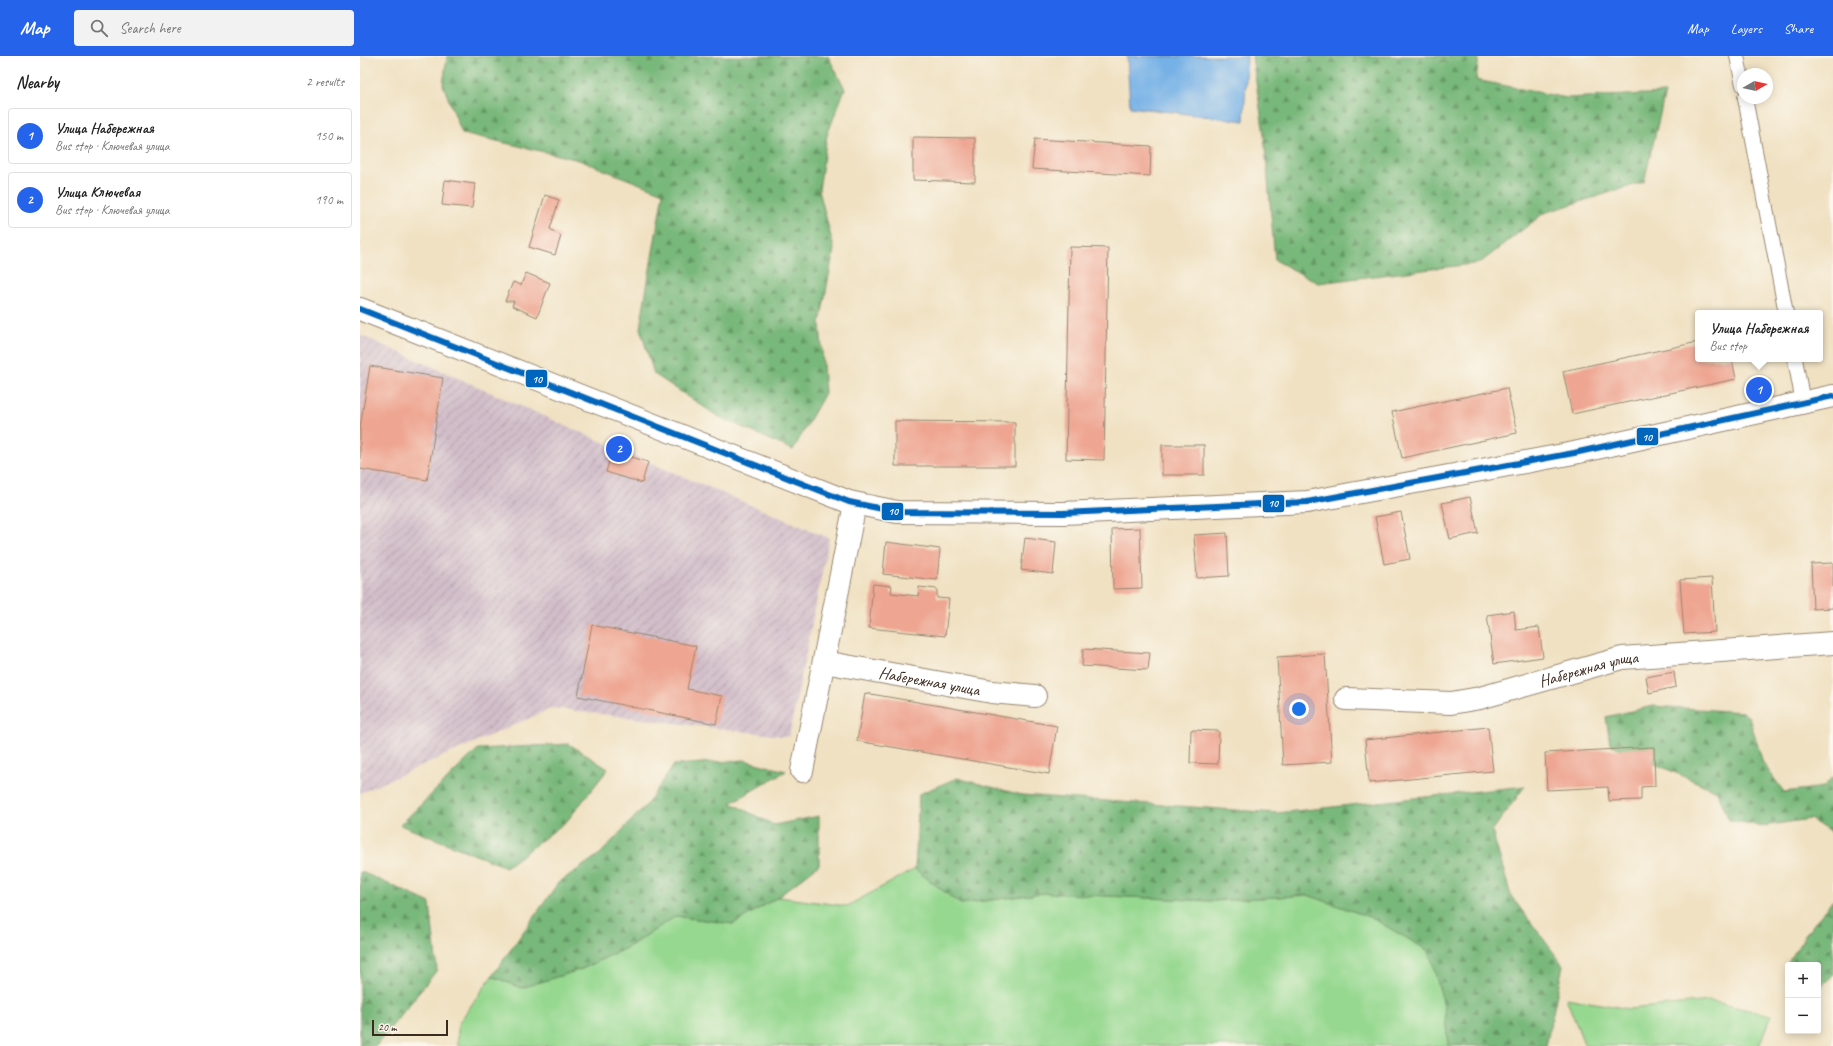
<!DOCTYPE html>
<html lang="en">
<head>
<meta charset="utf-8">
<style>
	:root { --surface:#fff; --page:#f2f2f2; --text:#222; --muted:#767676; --line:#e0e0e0; --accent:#2563eb }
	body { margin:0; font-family:Caveat,sans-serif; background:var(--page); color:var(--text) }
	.controls { position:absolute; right:12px; bottom:12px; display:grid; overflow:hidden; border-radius:4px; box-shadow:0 2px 10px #0003 }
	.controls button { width:36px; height:36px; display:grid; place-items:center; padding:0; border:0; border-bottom:1px solid var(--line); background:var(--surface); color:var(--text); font:20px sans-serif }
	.compass { position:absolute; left:1377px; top:12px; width:36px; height:36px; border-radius:50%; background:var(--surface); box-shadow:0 2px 10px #0003; rotate:81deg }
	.scale { position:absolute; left:12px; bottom:10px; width:76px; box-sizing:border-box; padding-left:4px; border:2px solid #3b2a1e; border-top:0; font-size:11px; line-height:14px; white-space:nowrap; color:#3b2a1e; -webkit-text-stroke:3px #fbf7ec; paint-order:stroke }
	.you { position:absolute; left:939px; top:653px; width:14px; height:14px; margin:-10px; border:3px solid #fff; border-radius:50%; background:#1a73e8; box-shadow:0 0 0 6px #1a73e833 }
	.badge { display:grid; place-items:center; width:26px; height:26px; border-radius:50%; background:var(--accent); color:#fff; font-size:13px; font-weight:700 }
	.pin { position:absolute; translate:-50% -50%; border:2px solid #fff; box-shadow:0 1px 4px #0006 }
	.popup { position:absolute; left:1335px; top:254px; width:128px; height:52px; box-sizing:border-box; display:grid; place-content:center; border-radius:4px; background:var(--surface); filter:drop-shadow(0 1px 3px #0005); font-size:13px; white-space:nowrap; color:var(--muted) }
	.popup b { font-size:15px; color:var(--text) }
	.popup::after { content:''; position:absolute; left:50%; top:100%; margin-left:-8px; border:8px solid transparent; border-top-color:var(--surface) }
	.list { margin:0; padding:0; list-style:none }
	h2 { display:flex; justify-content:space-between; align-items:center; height:52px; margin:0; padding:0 16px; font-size:17px }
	h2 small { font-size:13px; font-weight:400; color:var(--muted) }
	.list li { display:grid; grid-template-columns:26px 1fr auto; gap:12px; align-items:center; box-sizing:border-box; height:56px; margin:0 8px 8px; padding:0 8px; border:1px solid var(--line); border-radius:4px }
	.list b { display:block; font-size:15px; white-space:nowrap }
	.list p { margin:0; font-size:13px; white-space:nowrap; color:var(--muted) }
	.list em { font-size:13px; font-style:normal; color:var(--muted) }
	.icon { flex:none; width:22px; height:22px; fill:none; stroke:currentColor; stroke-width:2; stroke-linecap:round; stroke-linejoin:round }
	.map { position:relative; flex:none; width:1473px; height:990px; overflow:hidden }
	header { display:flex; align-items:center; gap:24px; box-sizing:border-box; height:56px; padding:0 20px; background:var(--accent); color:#fff }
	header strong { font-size:19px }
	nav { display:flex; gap:22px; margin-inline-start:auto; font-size:14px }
	.search { width:280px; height:36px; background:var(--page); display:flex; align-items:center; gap:10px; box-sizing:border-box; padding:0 14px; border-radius:4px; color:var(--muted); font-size:15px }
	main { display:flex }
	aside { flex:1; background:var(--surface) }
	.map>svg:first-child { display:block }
	.industrial { fill:url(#industrial-furrows) }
	.grass { fill:#96d890; stroke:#688157 }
	.forest { fill:url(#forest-firs); stroke:#5a714c }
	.water { fill:#75b0e6; stroke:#586d82 }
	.building { fill:#eea692 }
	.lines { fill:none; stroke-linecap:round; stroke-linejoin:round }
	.service-casing { stroke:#968670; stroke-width:16 }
	.minor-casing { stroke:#968670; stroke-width:24 }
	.service { stroke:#fff; stroke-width:14 }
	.minor { stroke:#fff; stroke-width:22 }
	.bus-1-casing { stroke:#fbf7ec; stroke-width:9 }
	.bus-1 { stroke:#0065bd; stroke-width:6 }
	.labels { text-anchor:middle; stroke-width:3; stroke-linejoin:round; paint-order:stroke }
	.street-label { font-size:17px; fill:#3b2a1e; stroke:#fbf7ec }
	.line-badge { stroke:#fbf7ec; stroke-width:1.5 }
	.badge-label { font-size:11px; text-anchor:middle; font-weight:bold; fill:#fff }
</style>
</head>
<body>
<header>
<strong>Map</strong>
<div class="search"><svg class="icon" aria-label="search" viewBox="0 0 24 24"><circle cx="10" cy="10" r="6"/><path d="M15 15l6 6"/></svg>Search here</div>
<nav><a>Map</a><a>Layers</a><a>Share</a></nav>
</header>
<main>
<aside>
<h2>Nearby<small>2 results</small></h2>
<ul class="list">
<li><span class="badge">1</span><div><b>Улица Набережная</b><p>Bus stop · Ключевая улица</p></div><em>150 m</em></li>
<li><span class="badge">2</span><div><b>Улица Ключевая</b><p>Bus stop · Ключевая улица</p></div><em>190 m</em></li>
</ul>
</aside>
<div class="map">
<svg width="1473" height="990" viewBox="0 0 1473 990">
	<defs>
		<pattern id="industrial-furrows" width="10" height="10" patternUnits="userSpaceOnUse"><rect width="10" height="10" fill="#d1bdc9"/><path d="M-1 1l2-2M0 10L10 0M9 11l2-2" fill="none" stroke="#ab9aa3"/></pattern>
		<pattern id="forest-firs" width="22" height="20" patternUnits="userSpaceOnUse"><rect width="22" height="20" fill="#78b87a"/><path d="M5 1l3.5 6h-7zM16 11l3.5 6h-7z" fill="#649663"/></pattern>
	</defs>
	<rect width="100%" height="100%" fill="#fbf7ec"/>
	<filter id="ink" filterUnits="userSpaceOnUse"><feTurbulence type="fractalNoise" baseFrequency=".025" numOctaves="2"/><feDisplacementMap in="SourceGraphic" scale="8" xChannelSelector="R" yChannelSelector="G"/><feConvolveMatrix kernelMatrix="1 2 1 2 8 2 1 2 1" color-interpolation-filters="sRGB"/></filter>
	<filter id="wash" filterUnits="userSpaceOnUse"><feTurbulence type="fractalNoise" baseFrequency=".012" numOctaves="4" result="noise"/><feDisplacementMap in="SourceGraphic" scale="16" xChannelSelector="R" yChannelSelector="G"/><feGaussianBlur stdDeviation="0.9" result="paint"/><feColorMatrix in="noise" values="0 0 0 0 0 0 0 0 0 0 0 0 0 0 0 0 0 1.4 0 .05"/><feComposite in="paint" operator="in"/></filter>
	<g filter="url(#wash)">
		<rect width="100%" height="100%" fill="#f0e1c2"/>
		<polygon class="industrial" points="0,279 288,406 469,482 429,681 192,652 0,737"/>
		<g class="grass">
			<polygon points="555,813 601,848 685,837 852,845 948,839 1012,862 1069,895 1084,949 1088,990 98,990 98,968 132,920 161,932 222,913 270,890 316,860 373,868 418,841 487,850"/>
			<polygon points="1206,942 1269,953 1350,945 1411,959 1399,990 1225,990"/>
		</g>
		<g class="forest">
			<polygon points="87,0 468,0 485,33 467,79 459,134 474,193 460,267 465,337 433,394 359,361 294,318 280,272 303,137 219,104 102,77 83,29"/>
			<polygon points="892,0 1119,0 1116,24 1207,42 1305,37 1284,126 1184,157 1120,207 958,227 915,204 904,78"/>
			<polygon points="1293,650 1382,656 1389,661 1403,707 1424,736 1464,731 1473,720 1473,778 1450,763 1403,770 1369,764 1357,735 1250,688 1246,661"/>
			<polygon points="209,688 248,713 207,765 146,811 40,769 118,693"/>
			<polygon points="384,704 426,715 371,747 414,769 459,760 459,809 418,841 373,868 316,860 270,890 222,913 161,932 132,920 198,827 240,798 287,748 314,709"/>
			<polygon points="597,722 662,739 917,757 1165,730 1132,775 1151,840 1203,909 1186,990 1088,990 1084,949 1069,895 1012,862 948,839 852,845 685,837 600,848 555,813 559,738"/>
			<polygon points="0,815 70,847 77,914 16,990 0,990"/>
			<polygon points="1473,844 1473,919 1458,933 1458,909 1428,909 1428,912 1426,910 1446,878"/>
		</g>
		<polygon class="water" points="767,0 887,0 884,65 770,51"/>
		<g id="blocks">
			<g class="building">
				<polygon points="553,81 615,82 615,126 553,124"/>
				<polygon points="675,83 791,90 790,120 672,113"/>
				<polygon points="85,124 115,128 112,152 82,149"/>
				<polygon points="185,139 199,144 190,173 201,180 195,199 169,191"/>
				<polygon points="710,191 748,192 744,404 706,403"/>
				<polygon points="166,217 190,227 177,261 152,250 154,245 145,245 153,226 161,229"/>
				<polygon points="1338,286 1338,303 1372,303 1376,323 1212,358 1203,315"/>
				<polygon points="10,310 83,322 67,424 0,413 0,372"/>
				<polygon points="1147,332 1157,377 1042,402 1032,356"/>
				<polygon points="535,365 655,366 655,410 535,410"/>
				<rect x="802" y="389" width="42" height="30"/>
				<polygon points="252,395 288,406 282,427 246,416"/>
				<polygon points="1110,441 1118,477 1090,483 1082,447"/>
				<polygon points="1041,456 1050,503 1024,508 1015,461"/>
				<polygon points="780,472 782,532 753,533 752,473"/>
				<polygon points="867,477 869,520 837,522 834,479"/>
				<polygon points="665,482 696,486 693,518 661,514"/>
				<polygon points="526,486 580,493 577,524 523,518"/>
				<polygon points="1473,507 1473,552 1453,553 1451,508"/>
				<polygon points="1352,522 1355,576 1324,578 1320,524"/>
				<polygon points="513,528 532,530 531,537 558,540 559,531 577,533 577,542 589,543 585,580 509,572"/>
				<polygon points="1154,555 1156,574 1179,571 1183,601 1134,608 1127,559"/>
				<polygon points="232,569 336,590 327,633 362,640 356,668 218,640"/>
				<polygon points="723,593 790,597 788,614 722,610"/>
				<polygon points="965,598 972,706 923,709 917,601"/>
				<polygon points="1314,616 1316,631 1289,637 1286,621"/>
				<polygon points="505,637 697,670 689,718 497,685"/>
				<polygon points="1128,671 1133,715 1009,727 1005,684"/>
				<polygon points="831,674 859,675 858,708 830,707"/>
				<polygon points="1294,691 1295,730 1281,731 1281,744 1249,745 1248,731 1187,734 1185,697"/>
			</g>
		</g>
	</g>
	<g filter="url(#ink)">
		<use href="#blocks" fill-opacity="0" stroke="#968670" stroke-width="1"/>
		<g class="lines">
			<g class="service-casing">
				<g id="service">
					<polyline points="1377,0 1383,29"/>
					<polyline points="1385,42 1426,257"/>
					<polyline points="1435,303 1443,347"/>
				</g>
			</g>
			<g class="minor-casing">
				<g id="minor">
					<polyline points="0,253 489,446 537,456 703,457 947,446 1214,397 1473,340"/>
					<path id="s1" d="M464 606 632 636 675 640"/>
					<path id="s2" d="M986 643 1091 647 1120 642 1262 602 1473 587"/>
					<polyline points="442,715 495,448"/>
				</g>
			</g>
			<use href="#service" class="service"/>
			<use href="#minor" class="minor"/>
			<g class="bus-1-casing">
				<polyline id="bus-1" points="0,253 489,446 537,456 703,457 947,446 1214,397 1473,340"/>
			</g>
			<use href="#bus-1" class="bus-1"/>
		</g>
	</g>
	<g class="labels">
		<g class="street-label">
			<text dy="6" stroke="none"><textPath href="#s2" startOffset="247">Набережная улица</textPath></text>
			<text dy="6" stroke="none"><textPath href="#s1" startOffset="107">Набережная улица</textPath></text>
		</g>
	</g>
	<g class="line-badge">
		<rect x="165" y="313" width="23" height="19" rx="4" fill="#0065bd"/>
		<rect x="1276" y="371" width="23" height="19" rx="4" fill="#0065bd"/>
		<rect x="902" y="438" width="23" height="19" rx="4" fill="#0065bd"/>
		<rect x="521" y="446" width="23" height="19" rx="4" fill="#0065bd"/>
	</g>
	<g class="badge-label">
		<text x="177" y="327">10</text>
		<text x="1287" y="385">10</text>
		<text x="913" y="451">10</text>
		<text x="533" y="459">10</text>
	</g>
</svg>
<div class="controls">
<button>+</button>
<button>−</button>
</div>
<svg class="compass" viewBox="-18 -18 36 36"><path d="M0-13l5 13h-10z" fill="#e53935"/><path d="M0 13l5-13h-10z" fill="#767676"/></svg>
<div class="scale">20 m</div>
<div class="you"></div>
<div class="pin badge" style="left:1399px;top:334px">1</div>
<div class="popup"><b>Улица Набережная</b>Bus stop</div>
<div class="pin badge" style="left:259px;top:393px">2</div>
</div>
</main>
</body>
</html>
